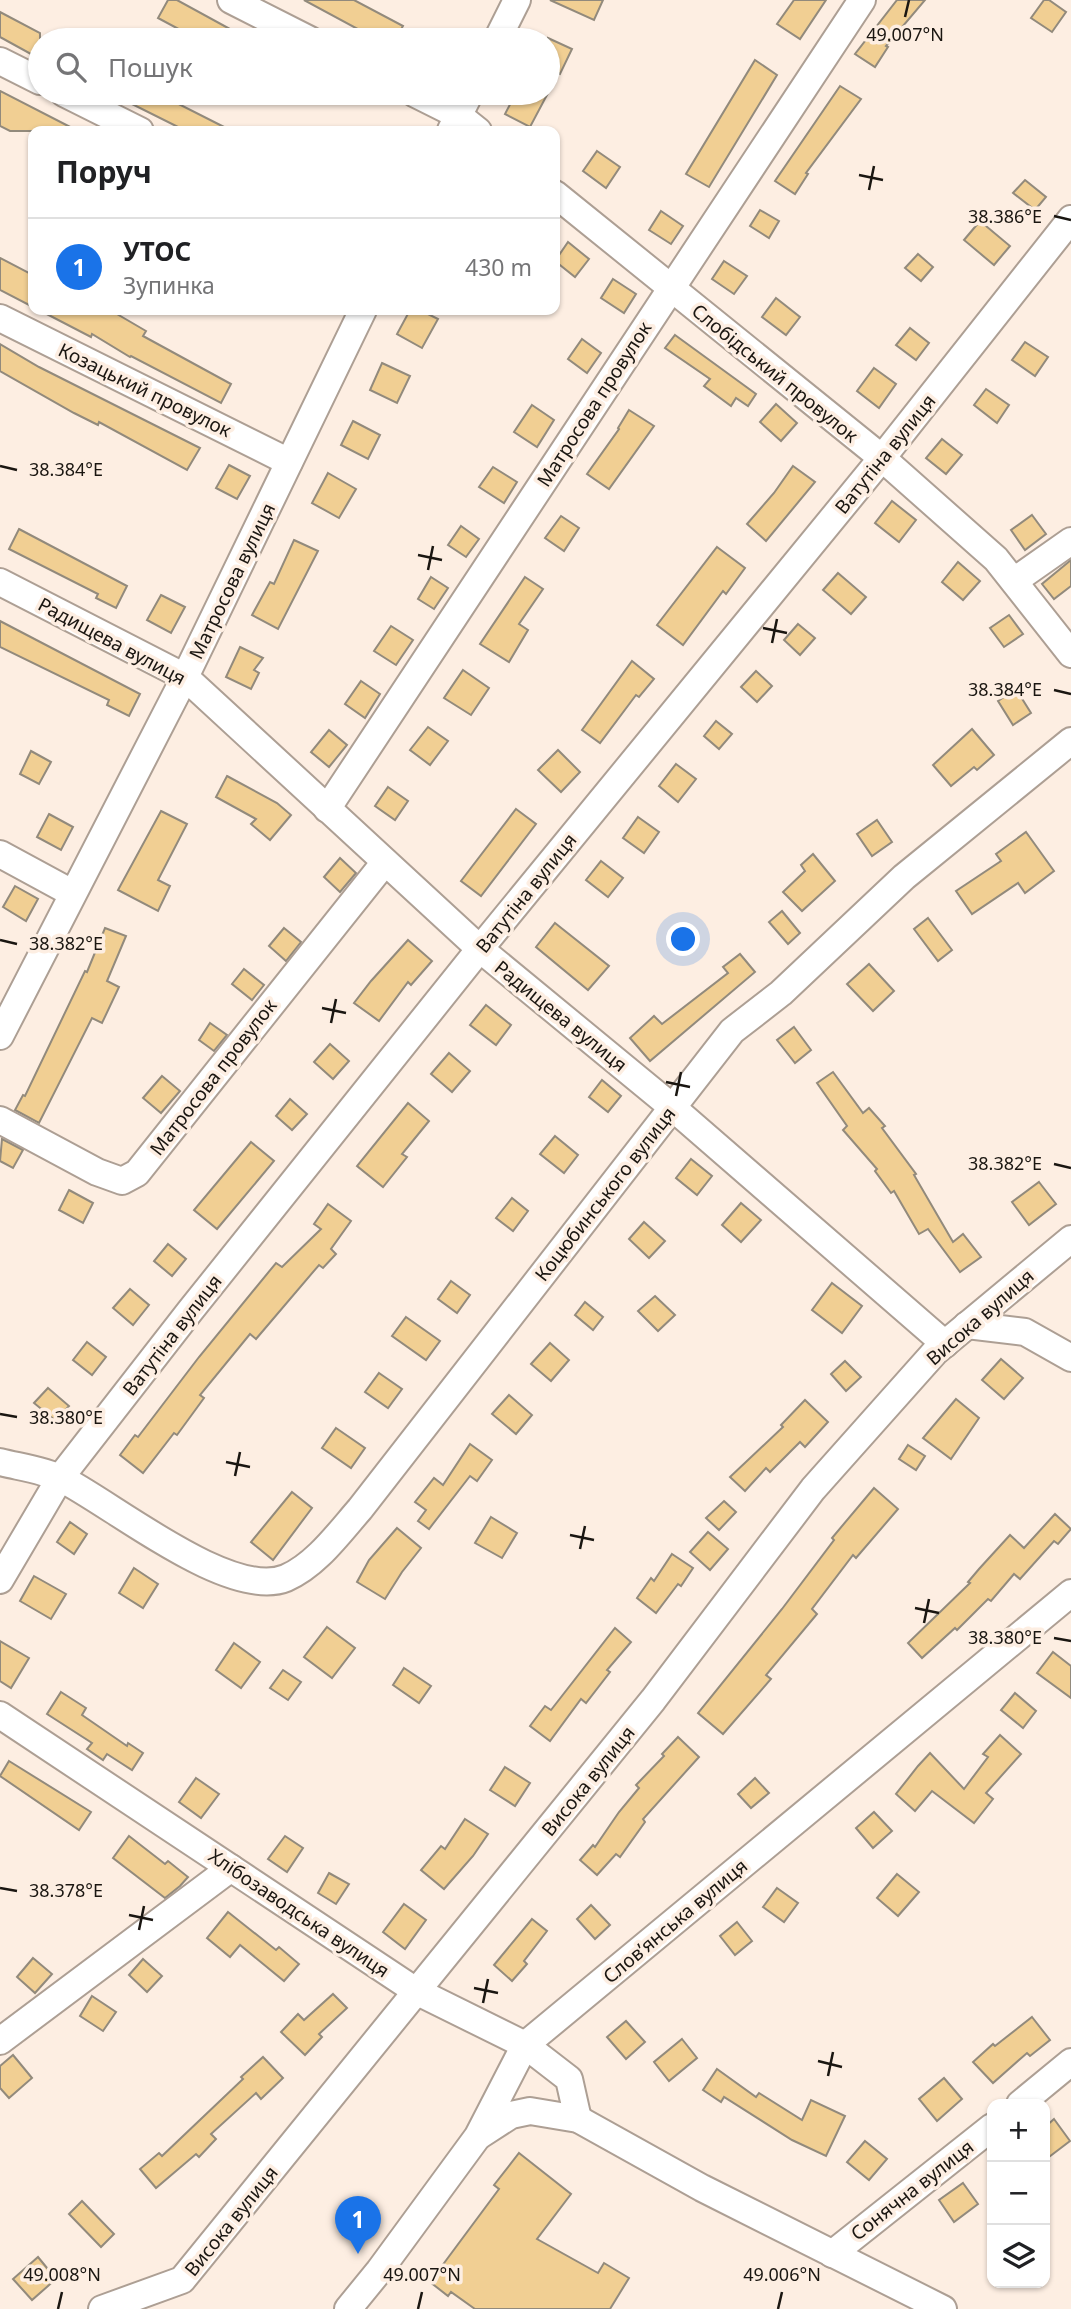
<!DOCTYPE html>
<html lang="uk">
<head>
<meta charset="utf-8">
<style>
	:root { --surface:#fff; --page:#f2f2f2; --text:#202124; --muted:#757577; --line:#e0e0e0; --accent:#1a73e8 }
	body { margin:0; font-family:"Noto Sans",sans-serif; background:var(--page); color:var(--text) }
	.controls { position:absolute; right:21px; bottom:21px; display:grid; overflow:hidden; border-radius:14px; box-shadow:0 2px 5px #0004 }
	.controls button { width:63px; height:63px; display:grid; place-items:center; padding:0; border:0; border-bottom:2px solid var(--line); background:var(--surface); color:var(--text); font:35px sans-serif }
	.you { position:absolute; left:684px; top:940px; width:24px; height:24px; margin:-18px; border:5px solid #fff; border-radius:50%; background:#1a73e8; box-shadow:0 0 0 10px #1a73e833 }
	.badge { display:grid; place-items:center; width:46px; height:46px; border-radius:50%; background:var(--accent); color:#fff; font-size:23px; font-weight:700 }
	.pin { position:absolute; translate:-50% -58px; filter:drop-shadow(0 2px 4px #0008) }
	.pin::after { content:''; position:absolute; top:37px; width:24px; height:21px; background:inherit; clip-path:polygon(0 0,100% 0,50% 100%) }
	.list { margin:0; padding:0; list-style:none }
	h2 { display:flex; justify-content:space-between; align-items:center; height:91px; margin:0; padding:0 28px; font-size:30px }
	h2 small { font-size:23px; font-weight:400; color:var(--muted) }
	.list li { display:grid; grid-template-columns:46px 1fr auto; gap:21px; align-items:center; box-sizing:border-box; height:98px; padding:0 28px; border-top:2px solid var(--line) }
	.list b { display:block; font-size:26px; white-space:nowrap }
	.list p { margin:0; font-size:23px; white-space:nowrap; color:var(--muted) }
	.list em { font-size:23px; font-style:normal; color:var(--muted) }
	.icon { flex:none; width:38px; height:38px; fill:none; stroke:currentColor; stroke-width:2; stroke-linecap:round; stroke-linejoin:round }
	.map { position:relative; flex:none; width:1071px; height:2309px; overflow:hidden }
	.search { position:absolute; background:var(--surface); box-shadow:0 2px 5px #0004; left:28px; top:28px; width:532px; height:77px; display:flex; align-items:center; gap:18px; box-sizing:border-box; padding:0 24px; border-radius:38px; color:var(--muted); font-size:26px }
	.panel { position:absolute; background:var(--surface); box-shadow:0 2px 5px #0004; left:28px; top:126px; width:532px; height:189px; border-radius:14px }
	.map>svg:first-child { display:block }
	.building { fill:#f1cf93; stroke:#928a7c; stroke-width:2 }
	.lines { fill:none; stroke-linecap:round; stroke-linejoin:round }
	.minor-casing { stroke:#ad9f94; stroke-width:30 }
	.minor { stroke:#fff; stroke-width:26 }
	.ticks { fill:none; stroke:#1a1611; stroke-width:2.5 }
	.labels { text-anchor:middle; stroke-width:7; stroke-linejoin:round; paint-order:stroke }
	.street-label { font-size:19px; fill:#1a1611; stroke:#fdeee2 }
	.ticks-label { font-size:18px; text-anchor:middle; fill:#1a1611; stroke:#fdeee2; stroke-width:7; stroke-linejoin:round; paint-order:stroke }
</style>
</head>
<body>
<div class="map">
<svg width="1071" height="2309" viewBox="0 0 1071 2309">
	<rect width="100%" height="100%" fill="#fdeee2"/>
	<g class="building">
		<polygon points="168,0 177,0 250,40 199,40 158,18"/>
		<polygon points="304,0 354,0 403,26 395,40 378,40"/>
		<polygon points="550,0 603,0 594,20"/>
		<polygon points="794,0 826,0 800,39 777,24"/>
		<polygon points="897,0 925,0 886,46 888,47 875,67 855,54"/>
		<polygon points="1044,0 1049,0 1066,12 1052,32 1031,18"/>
		<polygon points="0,12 40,33 40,59 0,37"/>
		<polygon points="548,38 572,49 560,74 548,68"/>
		<polygon points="755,60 777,75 709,187 686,174"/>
		<polygon points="840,86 861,99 806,173 808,174 795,194 775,181"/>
		<polygon points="0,91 78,131 10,131 0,126"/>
		<polygon points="110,93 157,93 232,131 186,131"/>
		<polygon points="516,93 548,93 530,127 505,114"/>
		<polygon points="597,151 620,167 606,188 583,171"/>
		<polygon points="1025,180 1046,197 1035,210 1013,193"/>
		<polygon points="760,210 779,221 769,238 750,226"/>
		<polygon points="661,211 683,226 671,244 649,230"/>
		<polygon points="980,221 1010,246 994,265 964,240"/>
		<polygon points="568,242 589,259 575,277 555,261"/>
		<polygon points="918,254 933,267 921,281 905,268"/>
		<polygon points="0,258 33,275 33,307 0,290"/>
		<polygon points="724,261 747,276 734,294 712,279"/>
		<polygon points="613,279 636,294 624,313 601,298"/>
		<polygon points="776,298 800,317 786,335 762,317"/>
		<polygon points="39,310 110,310 146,331 143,336 231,384 221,403 131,356 130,357 92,334 91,337"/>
		<polygon points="410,310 420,310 438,319 422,348 397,334"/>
		<polygon points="910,328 929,343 916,360 896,345"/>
		<polygon points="675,335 756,394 748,406 736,398 731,406 704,386 710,379 665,348"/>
		<polygon points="582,339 601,353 587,373 568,359"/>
		<polygon points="1025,342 1048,357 1035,376 1012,360"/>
		<polygon points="0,344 39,367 200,448 187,470 99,422 98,425 74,413 0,371"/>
		<polygon points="382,363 410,376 397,403 370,390"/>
		<polygon points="874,368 896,384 879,408 857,391"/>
		<polygon points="986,389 1009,405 997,423 974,405"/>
		<polygon points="776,404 797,423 781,441 760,422"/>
		<polygon points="532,405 554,420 537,447 514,432"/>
		<polygon points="629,410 654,426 609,489 587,474 619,429 618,428"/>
		<polygon points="353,421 380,435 368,459 341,445"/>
		<polygon points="942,439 962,455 946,474 926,458"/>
		<polygon points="229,465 250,476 237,499 216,488"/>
		<polygon points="793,466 815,482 766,541 747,524 774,493"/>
		<polygon points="493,467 517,482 504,503 479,487"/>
		<polygon points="328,473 356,489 339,518 312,503"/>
		<polygon points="892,501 916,520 899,542 875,523"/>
		<polygon points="1032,515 1046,534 1025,550 1011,530"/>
		<polygon points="561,516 579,528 564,551 545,538"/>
		<polygon points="461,526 479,539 466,557 448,545"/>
		<polygon points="19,529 127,586 116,608 96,598 98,594 9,549"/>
		<polygon points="294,540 318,551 278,629 252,615 270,582 274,584"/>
		<polygon points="717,547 745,568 726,594 723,591 683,645 657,625"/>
		<polygon points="1071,560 1071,586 1054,599 1042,584"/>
		<polygon points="958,562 980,581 963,600 942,582"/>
		<polygon points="838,573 866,597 851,614 823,590"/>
		<polygon points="431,577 448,588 434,609 418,599"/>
		<polygon points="525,577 543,589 519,624 528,630 509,662 480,644"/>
		<polygon points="161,595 185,607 171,633 147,620"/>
		<polygon points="1009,615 1023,634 1004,647 990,628"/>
		<polygon points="0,621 140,694 129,716 107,705 109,700 0,647"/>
		<polygon points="798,624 815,638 800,655 784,640"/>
		<polygon points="391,626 413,640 396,665 374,651"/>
		<polygon points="240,647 263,658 254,670 259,673 251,689 226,677"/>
		<polygon points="632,661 654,679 639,697 636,695 600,743 582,730"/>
		<polygon points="463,670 489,688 471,715 444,698"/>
		<polygon points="756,671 772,686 757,702 741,687"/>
		<polygon points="361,681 380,694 365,718 345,704"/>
		<polygon points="1016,689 1031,713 1013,725 998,701"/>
		<polygon points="716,721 732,734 719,749 704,736"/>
		<polygon points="428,727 448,741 430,765 410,750"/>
		<polygon points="972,729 994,755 977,770 974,767 951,786 933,765"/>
		<polygon points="329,730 347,745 329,767 311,752"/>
		<polygon points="558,750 580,772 561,792 538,770"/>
		<polygon points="31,751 51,762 39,784 20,774"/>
		<polygon points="676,764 696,779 678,802 659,786"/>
		<polygon points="227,776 277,803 291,815 270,840 251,824 256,819 216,797"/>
		<polygon points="388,787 408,801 395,820 375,806"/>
		<polygon points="516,809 536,824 481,896 461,881"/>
		<polygon points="161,811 187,824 158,880 170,886 158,911 118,890"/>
		<polygon points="49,814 73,827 61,850 37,837"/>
		<polygon points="638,817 659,832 644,853 623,838"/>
		<polygon points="877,820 892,842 872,856 857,834"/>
		<polygon points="1026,832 1054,871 1025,893 1018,883 972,914 956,891 1001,861 996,854"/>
		<polygon points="813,854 835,881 802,911 783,892 805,871 801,865"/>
		<polygon points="340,858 356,873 340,892 324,877"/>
		<polygon points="601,861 623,878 608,897 586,880"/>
		<polygon points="15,886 38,899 26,921 3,907"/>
		<polygon points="782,911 800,933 788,944 769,922"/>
		<polygon points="928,918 952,950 938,961 914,929"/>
		<polygon points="555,923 609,966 588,990 536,947"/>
		<polygon points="105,928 126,936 107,981 119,987 102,1023 92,1018 39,1123 15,1110 23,1095 25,1096 85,971 87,972"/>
		<polygon points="284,928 301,942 286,961 269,946"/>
		<polygon points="408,940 432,961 411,985 408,982 379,1021 354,1003 371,981"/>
		<polygon points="740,954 755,972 650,1061 630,1038 654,1016 662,1024 728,973 723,967"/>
		<polygon points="869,964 894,991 873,1011 847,984"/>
		<polygon points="244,969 264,985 252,1000 232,984"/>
		<polygon points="486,1005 511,1025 496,1045 470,1025"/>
		<polygon points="210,1023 227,1035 214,1051 199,1040"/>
		<polygon points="794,1027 811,1050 795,1063 777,1040"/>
		<polygon points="330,1044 349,1061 333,1079 314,1062"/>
		<polygon points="449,1053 470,1071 452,1092 431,1074"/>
		<polygon points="833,1072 863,1113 869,1108 885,1126 882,1128 916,1174 914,1175 953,1242 963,1234 981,1257 960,1272 928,1229 919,1234 894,1191 891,1193 875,1171 877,1169 843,1130 847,1126 817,1083"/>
		<polygon points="162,1076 180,1091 161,1113 143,1098"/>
		<polygon points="602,1080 621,1096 608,1112 589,1097"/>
		<polygon points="290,1099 307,1114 292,1130 276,1116"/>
		<polygon points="408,1103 429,1121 402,1154 407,1157 383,1187 357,1166"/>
		<polygon points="555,1136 578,1155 564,1173 540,1154"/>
		<polygon points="2,1139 23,1150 13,1168 0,1161"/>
		<polygon points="251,1142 274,1161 217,1229 194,1210"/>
		<polygon points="691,1159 712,1176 697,1195 676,1178"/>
		<polygon points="1039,1182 1056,1204 1029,1225 1012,1202"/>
		<polygon points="69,1190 93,1203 83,1223 59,1210"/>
		<polygon points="512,1198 528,1211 513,1231 496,1218"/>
		<polygon points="741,1203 761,1220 741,1242 722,1225"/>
		<polygon points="328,1204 351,1221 331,1249 336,1254 323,1268 319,1265 256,1339 250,1334 200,1395 204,1398 177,1435 174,1433 143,1473 120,1455 135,1435 138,1437 199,1357 276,1263 282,1267 321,1229 314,1224"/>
		<polygon points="644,1222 665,1241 649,1258 629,1239"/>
		<polygon points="168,1244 186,1259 172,1276 154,1261"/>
		<polygon points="451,1281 470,1295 457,1313 438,1299"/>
		<polygon points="832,1283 862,1306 842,1333 812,1310"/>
		<polygon points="130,1289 149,1305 133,1325 113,1308"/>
		<polygon points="655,1296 675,1315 658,1331 638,1311"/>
		<polygon points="585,1302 603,1317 593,1330 575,1315"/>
		<polygon points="406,1317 440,1341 426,1360 392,1336"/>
		<polygon points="87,1342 106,1357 92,1375 73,1360"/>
		<polygon points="550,1343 569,1360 551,1381 531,1364"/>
		<polygon points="1001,1359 1023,1378 1004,1399 982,1380"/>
		<polygon points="845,1361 861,1377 846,1391 831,1374"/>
		<polygon points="379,1373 402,1389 388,1408 365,1392"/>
		<polygon points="48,1388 69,1406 56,1421 34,1403"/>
		<polygon points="509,1395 532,1415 516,1434 492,1414"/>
		<polygon points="956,1399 979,1418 951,1459 923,1438"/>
		<polygon points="805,1400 828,1422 805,1447 800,1442 770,1472 766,1468 745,1491 730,1477 783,1427 781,1425"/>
		<polygon points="336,1428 365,1448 351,1468 322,1448"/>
		<polygon points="470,1444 492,1460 477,1481 470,1476 429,1529 418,1521 426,1510 415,1502 434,1478 443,1485"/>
		<polygon points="908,1445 925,1456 916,1470 899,1459"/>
		<polygon points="874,1488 898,1509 856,1558 853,1555 812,1609 817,1614 766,1675 771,1679 723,1734 698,1713 782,1609 834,1540 832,1538"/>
		<polygon points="292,1492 312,1508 273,1560 251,1542"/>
		<polygon points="724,1501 736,1512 719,1530 706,1518"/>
		<polygon points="1055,1514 1071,1529 1058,1544 1054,1541 1020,1579 1014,1574 991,1601 988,1599 957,1630 955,1628 922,1658 908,1643 970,1583 968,1582 979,1569 1010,1535 1024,1548"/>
		<polygon points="491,1517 517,1533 502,1558 475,1543"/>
		<polygon points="70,1522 87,1534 74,1554 57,1542"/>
		<polygon points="397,1528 421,1548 402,1572 385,1599 357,1582 369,1560"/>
		<polygon points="708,1532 728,1549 710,1570 690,1552"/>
		<polygon points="672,1554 693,1568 681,1586 678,1584 656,1613 637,1598 651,1578 654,1581"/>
		<polygon points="134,1568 158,1584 143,1608 119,1593"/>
		<polygon points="34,1576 66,1594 51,1619 20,1601"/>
		<polygon points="327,1627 355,1648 332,1678 304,1657"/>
		<polygon points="615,1628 631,1642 607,1670 610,1672 586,1703 581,1699 550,1741 530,1726 545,1706 551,1710"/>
		<polygon points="0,1641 29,1658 11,1688 0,1681"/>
		<polygon points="234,1643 260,1662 241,1688 216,1670"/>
		<polygon points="1053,1652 1071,1666 1071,1698 1037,1673"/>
		<polygon points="404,1668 431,1686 419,1703 393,1685"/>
		<polygon points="283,1670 301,1682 288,1700 270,1688"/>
		<polygon points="61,1692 86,1708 82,1715 127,1746 128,1743 143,1753 132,1770 107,1754 103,1760 87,1749 92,1743 47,1714"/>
		<polygon points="1015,1693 1036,1711 1023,1728 1001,1710"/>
		<polygon points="1000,1735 1021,1754 986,1793 993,1799 974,1823 932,1791 915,1811 896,1794 918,1766 930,1753 964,1789 988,1757 983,1754"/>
		<polygon points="678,1737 699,1757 643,1819 645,1822 620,1857 616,1854 597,1875 580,1860 593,1845 595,1847 619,1812 639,1788 636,1785 664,1756 662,1754"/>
		<polygon points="9,1761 91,1812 79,1830 0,1776"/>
		<polygon points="505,1767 530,1783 515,1806 490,1790"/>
		<polygon points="196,1778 219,1794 201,1818 179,1802"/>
		<polygon points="755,1778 769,1793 751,1808 738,1794"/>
		<polygon points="874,1812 892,1831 873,1848 856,1828"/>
		<polygon points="465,1819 488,1834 473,1856 444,1889 421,1870 441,1846 445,1849"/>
		<polygon points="129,1836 165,1864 168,1861 188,1877 180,1886 165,1898 113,1858"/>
		<polygon points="285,1836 303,1848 287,1872 268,1859"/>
		<polygon points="329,1873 349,1884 336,1904 318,1893"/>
		<polygon points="897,1874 919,1892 898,1916 877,1898"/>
		<polygon points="777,1888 798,1903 784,1922 763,1907"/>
		<polygon points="404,1904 426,1920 405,1949 383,1932"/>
		<polygon points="591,1905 610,1925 595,1939 577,1919"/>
		<polygon points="228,1912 276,1950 279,1947 299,1964 284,1981 240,1945 230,1957 207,1938"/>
		<polygon points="532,1919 547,1931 524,1961 527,1964 512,1981 494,1965"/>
		<polygon points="737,1922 752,1941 735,1955 720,1936"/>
		<polygon points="33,1958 52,1974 35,1993 17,1977"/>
		<polygon points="143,1959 162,1976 147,1992 129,1975"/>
		<polygon points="333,1994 347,2008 319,2034 322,2037 305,2055 281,2032 298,2014 304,2020"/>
		<polygon points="92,1996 116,2012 103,2031 80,2016"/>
		<polygon points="1032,2017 1050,2040 1030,2056 1027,2053 993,2083 973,2062 993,2044 995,2046"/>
		<polygon points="626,2021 645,2042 626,2059 607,2037"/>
		<polygon points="682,2039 697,2058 669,2081 654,2062"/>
		<polygon points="13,2055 32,2078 9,2098 0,2088 0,2066"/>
		<polygon points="263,2057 283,2078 261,2099 256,2093 211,2134 216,2139 199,2157 196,2154 156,2188 140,2169 159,2153 162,2156 243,2079 241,2077"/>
		<polygon points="717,2069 756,2097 759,2093 802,2120 811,2100 845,2116 826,2156 792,2140 724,2097 721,2102 703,2090"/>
		<polygon points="944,2078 962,2099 937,2121 919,2099"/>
		<polygon points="1054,2119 1070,2141 1045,2160 1045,2127"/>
		<polygon points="865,2141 887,2159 869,2180 847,2162"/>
		<polygon points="519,2153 571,2194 537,2239 598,2273 604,2263 629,2278 610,2309 475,2309 451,2292 448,2296 430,2282 499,2189 494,2185"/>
		<polygon points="963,2183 978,2204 954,2222 939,2200"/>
		<polygon points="82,2201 114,2234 101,2247 69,2214"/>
		<polygon points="38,2257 56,2279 32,2300 13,2279"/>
	</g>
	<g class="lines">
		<g class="minor-casing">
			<g id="minor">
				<polyline points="231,0 310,40"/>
				<polyline points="497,40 517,0"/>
				<polyline points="0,61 40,81"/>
				<polyline points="64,93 140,131"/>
				<polyline points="414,93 458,115 478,131"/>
				<polyline points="451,130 470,93"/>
				<polyline points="555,194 882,458 996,559 1071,654"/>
				<polyline points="0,318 289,462"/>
				<polyline points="1014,581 1071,541"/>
				<polyline points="0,582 185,677 480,949 672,1107 945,1344"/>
				<polyline points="327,809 862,0"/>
				<polyline points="0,854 72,893"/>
				<polyline points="0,1036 185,677 363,310"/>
				<polyline points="0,1120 97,1172 122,1181 137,1173 385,862"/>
				<polyline points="967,1325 1025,1332 1071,1358"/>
				<path d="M0 1462C20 1467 44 1470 62 1479 112 1504 230 1601 286 1578 316 1565 339 1533 360 1509L732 1031 781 993 904 877 1071 741"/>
				<polyline points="0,1580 60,1478 190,1311 474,956 882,458 1071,219"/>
				<polyline points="0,1715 416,1991 525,2045 569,2079 578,2119"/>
				<polyline points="0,2041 231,1868"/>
				<polyline points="1020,2104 1071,2062"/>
				<polyline points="480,2135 511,2115 530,2111 578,2119 702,2188 943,2309"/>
				<polyline points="832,2254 992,2127"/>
				<polyline points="102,2309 182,2280 653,1700 813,1489 935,1352 1071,1239"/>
				<polyline points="348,2309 379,2271 478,2136 525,2045 1071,1593"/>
			</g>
		</g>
		<use href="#minor" class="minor"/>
	</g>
	<path class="ticks" d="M905 17 909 0M859 175 883 180M869 190 874 166M1054 216 1071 220M0 466 17 470M418 555 442 560M428 570 433 546M763 628 787 633M772 643 777 619M1054 690 1071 694M0 940 17 944M322 1008 346 1013M331 1023 336 999M666 1082 690 1087M676 1096 681 1072M1054 1164 1071 1168M0 1414 17 1417M226 1462 250 1467M235 1476 240 1452M570 1535 594 1540M580 1549 585 1526M915 1608 939 1613M924 1623 929 1599M1054 1638 1071 1641M0 1888 17 1891M129 1915 153 1920M139 1930 144 1906M474 1988 498 1993M483 2003 488 1979M818 2061 842 2067M828 2076 833 2052M58 2309 62 2292M418 2309 422 2292M778 2309 782 2292"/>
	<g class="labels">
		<g class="street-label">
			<text transform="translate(775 373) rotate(39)" y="7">Слобідський провулок</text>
			<text transform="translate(145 390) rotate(26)" y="7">Козацький провулок</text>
			<text transform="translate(594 404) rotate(-57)" y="7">Матросова провулок</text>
			<text transform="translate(885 454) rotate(-51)" y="7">Ватутіна вулиця</text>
			<text transform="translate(232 581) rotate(-64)" y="7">Матросова вулиця</text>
			<text transform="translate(112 641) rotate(28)" y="7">Радищева вулиця</text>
			<text transform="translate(526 893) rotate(-51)" y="7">Ватутіна вулиця</text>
			<text transform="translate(561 1016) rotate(39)" y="7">Радищева вулиця</text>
			<text transform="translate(213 1077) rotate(-52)" y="7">Матросова провулок</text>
			<text transform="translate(605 1194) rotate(-52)" y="7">Коцюбинського вулиця</text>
			<text transform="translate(980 1317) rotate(-41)" y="7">Висока вулиця</text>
			<text transform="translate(172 1335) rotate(-52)" y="7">Ватутіна вулиця</text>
			<text transform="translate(588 1781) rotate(-51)" y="7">Висока вулиця</text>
			<text transform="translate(299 1913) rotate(34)" y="7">Хлібозаводська вулиця</text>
			<text transform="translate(675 1921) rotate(-40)" y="7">Слов’янська вулиця</text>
			<text transform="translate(912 2190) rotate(-38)" y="7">Сонячна вулиця</text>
			<text transform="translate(231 2221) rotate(-51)" y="7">Висока вулиця</text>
		</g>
	</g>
	<g class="ticks-label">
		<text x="905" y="41">49.007°N</text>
		<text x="1005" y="223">38.386°E</text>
		<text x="66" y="476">38.384°E</text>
		<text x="1005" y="696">38.384°E</text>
		<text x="66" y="950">38.382°E</text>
		<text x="1005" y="1170">38.382°E</text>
		<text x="66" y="1424">38.380°E</text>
		<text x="1005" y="1644">38.380°E</text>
		<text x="66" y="1897">38.378°E</text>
		<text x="62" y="2281">49.008°N</text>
		<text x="422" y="2281">49.007°N</text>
		<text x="782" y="2281">49.006°N</text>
	</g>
</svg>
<div class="controls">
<button>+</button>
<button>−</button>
<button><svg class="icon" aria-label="layers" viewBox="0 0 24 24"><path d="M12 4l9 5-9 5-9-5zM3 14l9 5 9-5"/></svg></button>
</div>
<div class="you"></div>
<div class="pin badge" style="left:358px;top:2254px">1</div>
<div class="search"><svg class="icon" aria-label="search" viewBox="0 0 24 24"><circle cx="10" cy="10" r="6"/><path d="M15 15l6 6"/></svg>Пошук</div>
<section class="panel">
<h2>Поруч<small></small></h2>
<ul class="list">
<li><span class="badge">1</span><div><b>УТОС</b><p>Зупинка</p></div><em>430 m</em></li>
</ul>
</section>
</div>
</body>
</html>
